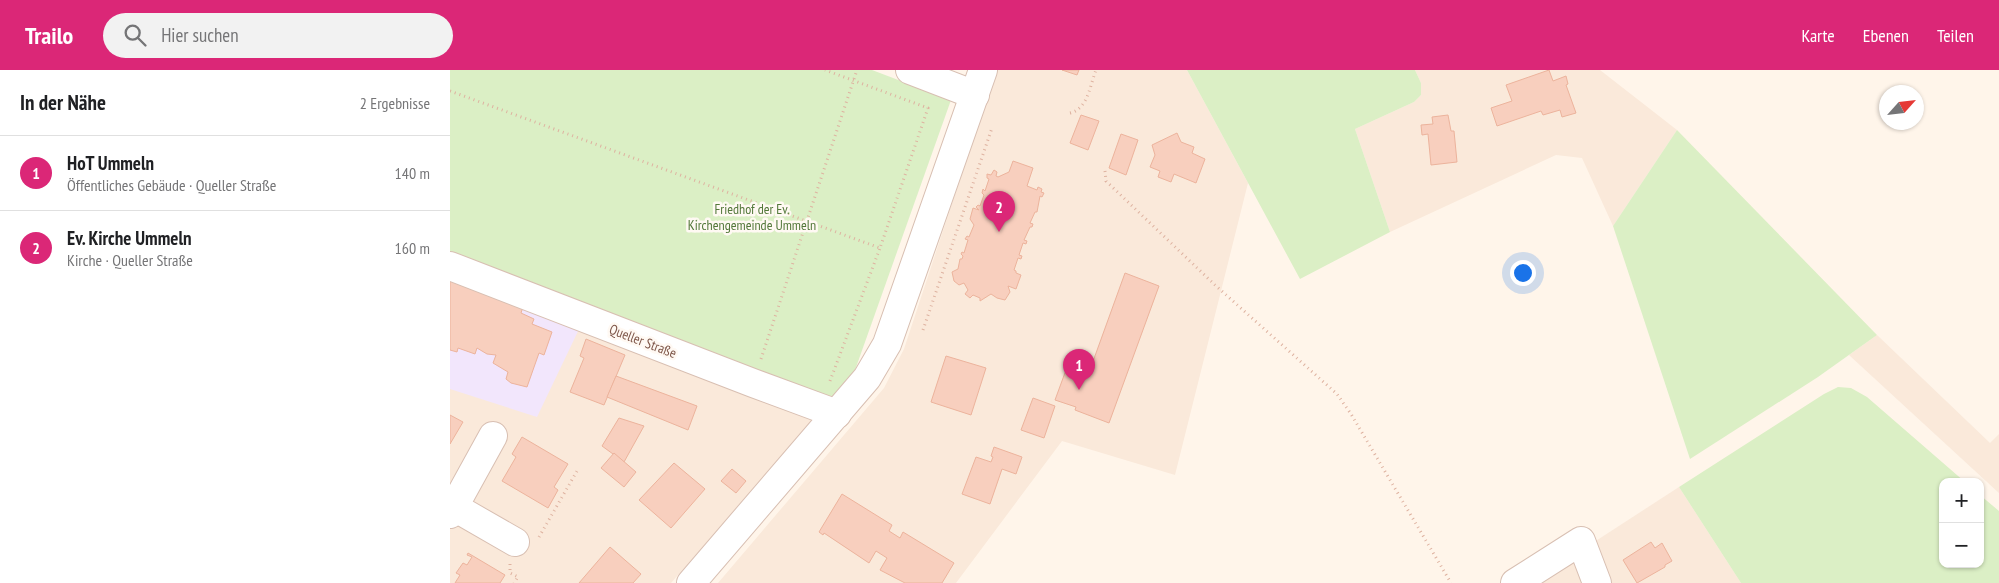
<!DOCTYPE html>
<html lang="de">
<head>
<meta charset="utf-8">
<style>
	:root { --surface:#fff; --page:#f2f2f2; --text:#202124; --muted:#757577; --line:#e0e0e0; --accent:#db2777 }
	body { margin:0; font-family:"PT Sans Narrow",sans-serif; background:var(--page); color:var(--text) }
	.controls { position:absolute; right:15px; bottom:15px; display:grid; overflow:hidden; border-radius:10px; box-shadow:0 1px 4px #0004 }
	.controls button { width:45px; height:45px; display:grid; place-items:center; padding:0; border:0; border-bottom:1px solid var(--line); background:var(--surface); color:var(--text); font:25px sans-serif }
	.compass { position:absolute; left:1429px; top:15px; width:45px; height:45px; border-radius:50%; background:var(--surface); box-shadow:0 1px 4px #0004; rotate:63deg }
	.you { position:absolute; left:1072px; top:202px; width:18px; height:18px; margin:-12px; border:4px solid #fff; border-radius:50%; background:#1a73e8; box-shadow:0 0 0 8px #1a73e833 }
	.badge { display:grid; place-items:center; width:32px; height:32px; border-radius:50%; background:var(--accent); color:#fff; font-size:16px; font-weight:700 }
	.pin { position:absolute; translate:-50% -41px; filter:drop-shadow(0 1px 2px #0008) }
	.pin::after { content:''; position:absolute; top:26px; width:18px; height:15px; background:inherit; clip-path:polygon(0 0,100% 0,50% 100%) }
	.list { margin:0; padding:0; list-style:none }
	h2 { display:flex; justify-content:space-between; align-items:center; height:65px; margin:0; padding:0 20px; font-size:21px }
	h2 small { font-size:16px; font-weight:400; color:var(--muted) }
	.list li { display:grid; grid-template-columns:32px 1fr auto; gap:15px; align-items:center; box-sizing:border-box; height:75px; padding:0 20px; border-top:1px solid var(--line) }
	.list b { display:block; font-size:19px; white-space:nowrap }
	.list p { margin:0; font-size:16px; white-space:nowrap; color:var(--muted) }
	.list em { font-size:16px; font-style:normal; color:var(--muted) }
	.icon { flex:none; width:28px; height:28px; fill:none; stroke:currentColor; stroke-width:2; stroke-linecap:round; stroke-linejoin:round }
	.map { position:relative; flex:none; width:1549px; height:513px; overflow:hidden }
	header { display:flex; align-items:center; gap:30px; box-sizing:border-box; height:70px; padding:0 25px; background:var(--accent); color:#fff }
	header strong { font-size:24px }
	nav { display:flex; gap:28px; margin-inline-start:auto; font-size:18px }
	.search { width:350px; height:45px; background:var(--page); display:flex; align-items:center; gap:12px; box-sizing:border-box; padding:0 18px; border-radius:28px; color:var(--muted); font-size:19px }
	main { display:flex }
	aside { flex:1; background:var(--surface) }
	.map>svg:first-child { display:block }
	.residential { fill:#fae9da }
	.education { fill:#f2e6fc }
	.green { fill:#dbefc5 }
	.building { fill:#f8cfbe; stroke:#ecb39c }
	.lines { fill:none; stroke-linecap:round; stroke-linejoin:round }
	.minor-casing { stroke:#d8bfb2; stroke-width:30 }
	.path { stroke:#deb2a0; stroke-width:3; stroke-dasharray:1 4; stroke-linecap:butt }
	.minor { stroke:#fff; stroke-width:28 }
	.labels { text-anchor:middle; stroke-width:5; stroke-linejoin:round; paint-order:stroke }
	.park-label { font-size:14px; fill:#53783a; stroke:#fff9f3 }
	.street-label { font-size:14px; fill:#7e5649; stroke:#fff9f3 }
</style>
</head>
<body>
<header>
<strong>Trailo</strong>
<div class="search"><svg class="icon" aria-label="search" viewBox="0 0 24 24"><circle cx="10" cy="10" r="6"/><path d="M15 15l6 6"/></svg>Hier suchen</div>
<nav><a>Karte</a><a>Ebenen</a><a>Teilen</a></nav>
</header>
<main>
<aside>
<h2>In der Nähe<small>2 Ergebnisse</small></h2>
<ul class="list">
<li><span class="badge">1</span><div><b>HoT Ummeln</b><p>Öffentliches Gebäude · Queller Straße</p></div><em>140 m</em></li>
<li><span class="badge">2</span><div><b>Ev. Kirche Ummeln</b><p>Kirche · Queller Straße</p></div><em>160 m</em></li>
</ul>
</aside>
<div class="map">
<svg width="1549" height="513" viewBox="0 0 1549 513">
	<rect width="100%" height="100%" fill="#fff5ea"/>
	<g class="residential">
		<polygon points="546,0 737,0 798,113 725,405 612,371 506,513 268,513 434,318 454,279"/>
		<polygon points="965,0 1150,0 1227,60 1163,156 1132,88 1106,85 940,162 905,59 964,32 971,25 971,13"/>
		<polygon points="0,187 378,334 221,513 0,513"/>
		<polygon points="1427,265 1540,373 1549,364 1549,423 1399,285"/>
		<polygon points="1229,417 1291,513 1081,513"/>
	</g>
	<polygon class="education" points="0,201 131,255 87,347 0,319"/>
	<g class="green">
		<polygon points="0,0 422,0 501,30 404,303 378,334 0,187"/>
		<polygon points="737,0 965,0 971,13 971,25 964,32 905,59 940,162 850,209"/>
		<polygon points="1227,60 1427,265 1368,307 1240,389 1163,156"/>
		<polygon points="1388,317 1401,318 1417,327 1515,412 1493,412 1493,494 1530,494 1530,425 1549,441 1549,513 1291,513 1229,417 1374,324"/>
	</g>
	<g class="building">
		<polygon points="612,0 629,0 627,5"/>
		<polygon points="1099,0 1103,11 1116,6 1118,14 1116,15 1126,43 1112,47 1110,40 1093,45 1091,41 1047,56 1041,38 1062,31 1056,15"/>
		<polygon points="631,45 649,51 638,80 620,73"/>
		<polygon points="998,45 1001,61 1004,61 1007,92 981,95 978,64 972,65 971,55 983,54 982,47"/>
		<polygon points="727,63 731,72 744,77 742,83 755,89 746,113 724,104 721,112 708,107 710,101 700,97 705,85 702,75"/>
		<polygon points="671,64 688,70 676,105 659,98"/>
		<polygon points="563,91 583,98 577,116 587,120 588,117 592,119 591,122 594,123 592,127 590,126 587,142 585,142 580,153 583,154 582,157 580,157 574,170 577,171 576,174 573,173 569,185 572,186 571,189 568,188 564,200 566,201 566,203 571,205 566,219 558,216 560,222 555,230 547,228 541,224 530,231 530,228 523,225 520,228 515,224 518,220 514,213 509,215 504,211 502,202 508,199 510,189 512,189 513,186 511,184 512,182 514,183 518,170 515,169 517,166 519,167 524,155 520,149 523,138 529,140 526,137 528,135 530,136 534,125 532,123 533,119 535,121 539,109 537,108 537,104 541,105 544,100 547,102 546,106 548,107 559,102"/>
		<polygon points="675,203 709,216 659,353 625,340 626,337 605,330 616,300 637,308"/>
		<polygon points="2,210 73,237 71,243 84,249 82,254 102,262 94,285 89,283 77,317 61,313 56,309 58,302 43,293 46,285 37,284 27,278 25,284 8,278 7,282 0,280 0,211"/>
		<polygon points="136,269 175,285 154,335 120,322 134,288 130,286"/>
		<polygon points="496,286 536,298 521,345 481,332"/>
		<polygon points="166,306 247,336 238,360 157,327"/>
		<polygon points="583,328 605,336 594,368 571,360"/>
		<polygon points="0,345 13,352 0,374"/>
		<polygon points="169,348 194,356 174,392 152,376"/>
		<polygon points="72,367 118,394 104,417 108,420 98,438 52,411 66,387 62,384"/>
		<polygon points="544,377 572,387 566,404 552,399 540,434 512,424 526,387 541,392 543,387 541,386"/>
		<polygon points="164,383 186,402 174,417 151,398"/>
		<polygon points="224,393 255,419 221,458 189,430"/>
		<polygon points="282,399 296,411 286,423 271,411"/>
		<polygon points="392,424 442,455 439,461 450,468 453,462 504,493 492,513 455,513 430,500 437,488 426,481 419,493 374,463 373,465 369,462"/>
		<polygon points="1201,472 1205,478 1212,473 1222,491 1215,495 1215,497 1187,513 1173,490"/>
		<polygon points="160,477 191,504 183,513 129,513"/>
		<polygon points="18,483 55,505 50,513 5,513 10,505 6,503 13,493 17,495 22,487 17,485"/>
	</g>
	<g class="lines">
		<g class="minor-casing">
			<g id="minor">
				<polyline points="460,0 525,25"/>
				<polyline points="0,196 303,313 387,344"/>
				<polyline points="4,437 65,472"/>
				<polyline points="0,444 43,366"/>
				<polyline points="241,513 417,308 437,274 533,0"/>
				<polyline points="1065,513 1131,471 1147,513"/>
			</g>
		</g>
		<g class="path">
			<polyline points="0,21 430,178 478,38 375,0"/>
			<path d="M620 43C638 39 640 15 646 0"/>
			<polyline points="655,101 656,111 765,215 887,324 901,344 1001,513"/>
			<polyline points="473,260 542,58"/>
			<polyline points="311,289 407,0"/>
			<polyline points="380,311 430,178"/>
			<polyline points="89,467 127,401"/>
			<polyline points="60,494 60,503 68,507 64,513"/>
		</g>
		<use href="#minor" class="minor"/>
	</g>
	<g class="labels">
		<g class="park-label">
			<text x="302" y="144">Friedhof der Ev.<tspan x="302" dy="16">Kirchengemeinde Ummeln</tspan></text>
		</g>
		<g class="street-label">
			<text transform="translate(193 271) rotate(21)" y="5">Queller Straße</text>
		</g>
	</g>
</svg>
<div class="controls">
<button>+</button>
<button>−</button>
</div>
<svg class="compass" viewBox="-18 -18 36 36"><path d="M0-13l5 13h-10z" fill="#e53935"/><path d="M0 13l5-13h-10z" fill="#757577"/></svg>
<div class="you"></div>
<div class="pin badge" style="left:629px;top:320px">1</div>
<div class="pin badge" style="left:549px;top:162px">2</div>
</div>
</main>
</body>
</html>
